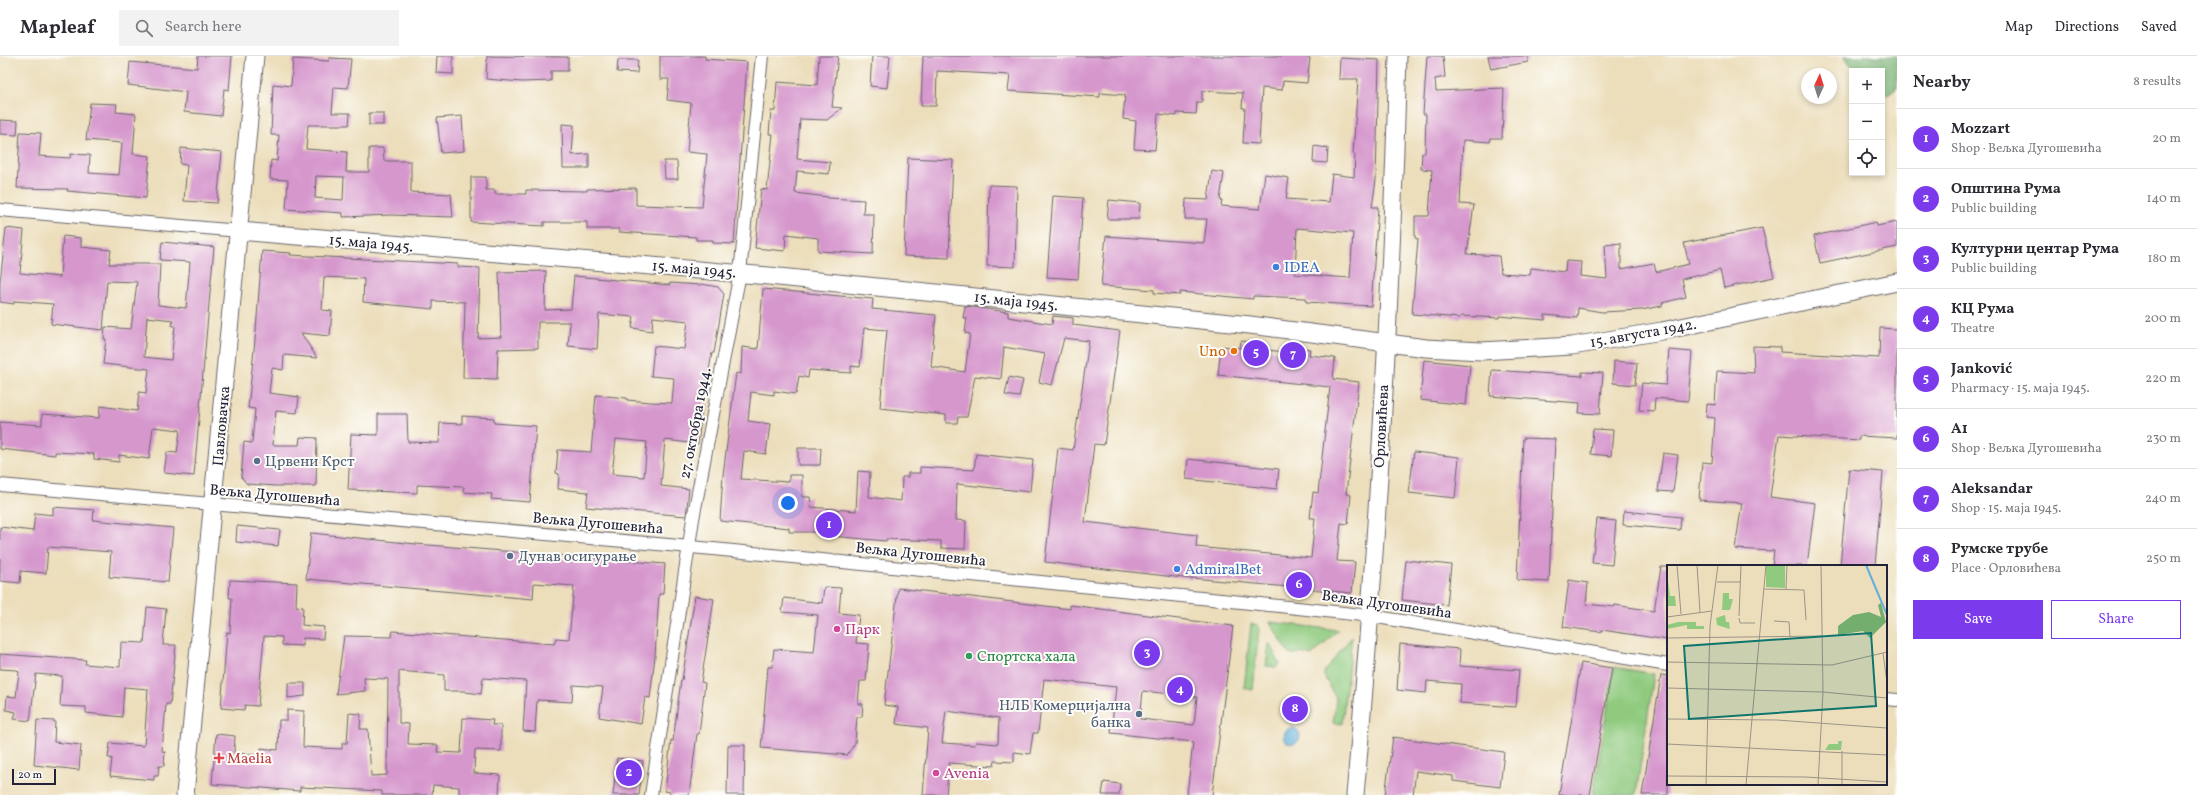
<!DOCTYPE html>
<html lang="en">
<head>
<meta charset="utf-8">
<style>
	:root { --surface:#fff; --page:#f2f2f3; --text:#2b2b33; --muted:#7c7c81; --line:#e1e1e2; --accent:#7c3aed }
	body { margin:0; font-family:Vollkorn,serif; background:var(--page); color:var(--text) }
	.controls { position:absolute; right:12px; top:12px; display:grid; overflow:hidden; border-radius:0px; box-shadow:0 2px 6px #0003 }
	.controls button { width:36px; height:36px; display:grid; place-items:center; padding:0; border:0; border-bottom:1px solid var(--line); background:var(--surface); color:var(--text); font:20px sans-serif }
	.compass { position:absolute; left:1801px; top:12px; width:36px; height:36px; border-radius:50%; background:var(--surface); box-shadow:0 2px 6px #0003; rotate:4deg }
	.scale { position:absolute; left:12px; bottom:10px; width:44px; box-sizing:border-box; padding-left:4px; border:2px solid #22223b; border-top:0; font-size:11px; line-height:14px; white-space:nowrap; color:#22223b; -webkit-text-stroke:3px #fdfcf7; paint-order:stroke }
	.you { position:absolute; left:788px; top:447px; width:14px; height:14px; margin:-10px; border:3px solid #fff; border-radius:50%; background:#1a73e8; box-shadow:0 0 0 6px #1a73e833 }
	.badge { display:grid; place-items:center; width:26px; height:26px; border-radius:50%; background:var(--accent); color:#fff; font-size:13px; font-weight:700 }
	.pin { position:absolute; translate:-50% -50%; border:2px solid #fff; box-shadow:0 1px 4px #0006 }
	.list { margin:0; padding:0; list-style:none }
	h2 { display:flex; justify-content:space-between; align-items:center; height:52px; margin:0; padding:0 16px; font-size:17px }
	h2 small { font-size:13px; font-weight:400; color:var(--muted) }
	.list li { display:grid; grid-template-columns:26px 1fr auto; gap:12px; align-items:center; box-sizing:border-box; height:60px; padding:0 16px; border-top:1px solid var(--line) }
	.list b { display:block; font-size:15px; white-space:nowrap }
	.list p { margin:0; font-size:13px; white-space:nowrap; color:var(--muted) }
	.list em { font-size:13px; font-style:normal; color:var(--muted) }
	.actions { display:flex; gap:8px; padding:12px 16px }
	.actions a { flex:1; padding:9px 0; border:1px solid var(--accent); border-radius:0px; text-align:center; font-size:14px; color:var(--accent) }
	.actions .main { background:var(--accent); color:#fff }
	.icon { flex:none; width:22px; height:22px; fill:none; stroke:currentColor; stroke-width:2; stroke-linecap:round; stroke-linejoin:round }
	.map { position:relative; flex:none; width:1897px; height:739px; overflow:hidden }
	header { display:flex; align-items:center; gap:24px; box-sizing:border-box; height:56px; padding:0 20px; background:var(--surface); border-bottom:1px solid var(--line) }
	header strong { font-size:19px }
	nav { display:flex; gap:22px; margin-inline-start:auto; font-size:14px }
	.search { width:280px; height:36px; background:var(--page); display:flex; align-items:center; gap:10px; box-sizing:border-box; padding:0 14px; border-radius:0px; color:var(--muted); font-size:15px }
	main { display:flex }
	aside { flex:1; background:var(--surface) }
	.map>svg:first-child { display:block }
	.green { fill:#8fca7f; stroke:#58765d }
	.forest { fill:#73ae6e; stroke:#4a6854 }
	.water { fill:#62afdb; stroke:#42688b }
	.building { fill:#d697cd; fill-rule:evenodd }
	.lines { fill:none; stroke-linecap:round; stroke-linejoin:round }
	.street-casing { stroke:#696468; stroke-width:14 }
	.secondary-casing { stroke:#696468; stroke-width:19 }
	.street { stroke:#fff; stroke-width:12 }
	.secondary { stroke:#fff; stroke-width:17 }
	.shop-dot { fill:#3f7fe0; stroke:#fdfcf7; stroke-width:1.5 }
	.food-dot { fill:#e8710a; stroke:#fdfcf7; stroke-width:1.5 }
	.service-dot { fill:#5c6f8a; stroke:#fdfcf7; stroke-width:1.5 }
	.hotel-dot { fill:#d1479c; stroke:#fdfcf7; stroke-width:1.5 }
	.leisure-dot { fill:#2e9e5b; stroke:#fdfcf7; stroke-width:1.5 }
	.health-dot { fill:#e0444e; stroke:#fdfcf7; stroke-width:1.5 }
	.labels { text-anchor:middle; stroke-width:4; stroke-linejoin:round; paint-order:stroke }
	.street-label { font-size:15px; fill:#22223b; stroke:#fdfcf7 }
	.shop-label { font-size:15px; fill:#366cbe; stroke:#fdfcf7; text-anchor:start }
	.food-label { font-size:15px; fill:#c56008; stroke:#fdfcf7; text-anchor:end }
	.service-label { font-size:15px; fill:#4e5e75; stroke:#fdfcf7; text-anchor:start }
	.hotel-label { font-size:15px; fill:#b23c85; stroke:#fdfcf7; text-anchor:start }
	.leisure-label { font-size:15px; fill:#27864d; stroke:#fdfcf7; text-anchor:start }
	.health-label { font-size:15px; fill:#be3a42; stroke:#fdfcf7; text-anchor:start }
	.inset-river { fill:none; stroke:#62afdb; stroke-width:2 }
	.inset-road { fill:none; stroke:#9b9388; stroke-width:1 }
	.view { fill:#0f766e; fill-opacity:0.15; stroke:#0f766e; stroke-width:2 }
	.inset-edge { fill:none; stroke:#22223b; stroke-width:2 }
</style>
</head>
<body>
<header>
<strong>Mapleaf</strong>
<div class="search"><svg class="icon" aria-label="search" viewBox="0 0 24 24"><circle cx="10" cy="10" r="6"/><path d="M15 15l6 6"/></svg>Search here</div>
<nav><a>Map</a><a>Directions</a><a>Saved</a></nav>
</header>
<main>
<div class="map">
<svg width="1897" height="739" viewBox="0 0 1897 739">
	<rect width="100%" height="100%" fill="#fdfcf7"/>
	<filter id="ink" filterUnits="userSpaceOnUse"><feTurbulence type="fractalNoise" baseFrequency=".025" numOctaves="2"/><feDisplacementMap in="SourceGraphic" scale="8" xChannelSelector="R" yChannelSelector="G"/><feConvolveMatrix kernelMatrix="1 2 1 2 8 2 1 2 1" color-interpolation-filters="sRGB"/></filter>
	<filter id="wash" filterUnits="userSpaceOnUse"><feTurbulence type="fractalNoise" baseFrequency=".012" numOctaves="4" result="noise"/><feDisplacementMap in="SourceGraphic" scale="16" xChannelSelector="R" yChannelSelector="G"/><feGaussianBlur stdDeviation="0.9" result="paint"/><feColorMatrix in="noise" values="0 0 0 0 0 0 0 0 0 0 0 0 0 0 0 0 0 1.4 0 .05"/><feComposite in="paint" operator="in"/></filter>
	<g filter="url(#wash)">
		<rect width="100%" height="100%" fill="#ecdebb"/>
		<g class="green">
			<polygon points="1270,566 1338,574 1312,600 1300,597 1290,599"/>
			<polygon points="1251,568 1258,569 1259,572 1253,634 1244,632"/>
			<polygon points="1352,580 1342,668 1333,667 1336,642 1324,620 1324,616"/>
			<polygon points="1269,587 1280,608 1276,611 1266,610"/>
			<polygon points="1614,611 1654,618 1636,739 1593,739"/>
		</g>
		<polygon class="forest" points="1843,0 1897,0 1897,31 1882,43 1882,15 1856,15"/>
		<circle class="water" cx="1292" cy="680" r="8"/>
		<g id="blocks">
			<g class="building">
				<polygon points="198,0 232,0 229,34 224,33 221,60 184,56 186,36 128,29 130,6 197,12"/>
				<polygon points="437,0 453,0 453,18 436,17"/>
				<polygon points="487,0 568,1 568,15 551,15 551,25 522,26 486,23"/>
				<polygon points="660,0 705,0 705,3 747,6 734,188 713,187 713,184 696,184 696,181 619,176 619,173 587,173 587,166 544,166 544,170 471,166 471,121 486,121 486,134 495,134 495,138 526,138 526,134 587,135 587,133 636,132 636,149 702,151 707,98 687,96 691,47 667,44 669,23 660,23"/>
				<polygon points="819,0 838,0 832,51 842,52 827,64 800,63 797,103 830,106 829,118 797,115 795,137 828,141 828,142 864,144 863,158 874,158 873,198 818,195 818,182 786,178 785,195 755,192 761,133 767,134 773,78 769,78 771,55 775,55 777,26 817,29"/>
				<polygon points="872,0 890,0 887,32 870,30"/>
				<polygon points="923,0 1297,0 1310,2 1307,27 1283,25 1282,34 1262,32 1259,88 1243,87 1245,52 1242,52 1243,37 1202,35 1202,46 1197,46 1196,58 1177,57 1177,60 1158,58 1155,94 1134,93 1136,65 1123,63 1125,39 1100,37 1100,41 1008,35 1010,19 937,15 936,50 921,50"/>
				<polygon points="1427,0 1443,0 1445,21 1435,23 1436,35 1504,32 1502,82 1491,82 1490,86 1463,84 1460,148 1474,149 1467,198 1499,200 1501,217 1530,219 1531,212 1565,216 1566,205 1581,206 1580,220 1607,223 1605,189 1621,187 1621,213 1654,207 1656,216 1689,208 1684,187 1762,172 1774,221 1724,232 1720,214 1682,223 1686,241 1662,247 1662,250 1641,254 1602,256 1578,252 1577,262 1545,259 1545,264 1499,260 1499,262 1461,260 1460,262 1412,258 1418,183 1415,182 1415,160 1429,160 1432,114 1421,113 1422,97 1425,97 1426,58 1423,58"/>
				<polygon points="1488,0 1528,0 1528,6 1491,13"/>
				<path d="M329 2 351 3 348 32 334 31 332 57H350L349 69H308L306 93 347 96 346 116H369V92H383L384 105H411V136L451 138 453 161 390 159 343 161V157L286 153 288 124 270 123 271 104 277 105 279 79H271L273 28 291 30 293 3 329 5ZM316 120 344 121 343 144 315 142Z"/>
				<path d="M1340 2 1379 4 1376 124 1372 151H1378L1371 250 1306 246V242L1253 240V243L1180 236V239L1154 237V234L1101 230 1106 180 1204 187 1207 163H1185L1186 143 1208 144 1212 115 1224 117 1220 144H1222L1221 150 1260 153 1265 118 1289 122 1286 143 1329 146 1332 118 1354 121 1355 98H1353L1358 23H1339ZM1297 172 1353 177 1350 222 1295 218Z"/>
				<polygon points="618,4 638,4 637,17 617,16"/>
				<polygon points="90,47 117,48 116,56 136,58 133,98 150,100 146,142 67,135 68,133 17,132 20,76 41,77 39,100 70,102 71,98 90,99 89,117 119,119 122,87 86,84"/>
				<rect x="369" y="57" width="14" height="12"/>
				<polygon points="462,60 464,95 441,97 437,62"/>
				<polygon points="0,64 18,65 17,79 0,78"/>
				<polygon points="562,68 574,69 572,99 589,98 589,112 563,112"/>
				<polygon points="1314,90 1328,92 1327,107 1313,106"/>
				<polygon points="181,92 222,96 217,147 184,145 187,109 180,108"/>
				<polygon points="908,102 953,104 949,202 904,200"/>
				<polygon points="664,105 677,105 678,123 665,123"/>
				<polygon points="989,129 1017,130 1015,211 987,210"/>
				<polygon points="1053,140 1083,142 1078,223 1047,221"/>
				<polygon points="1109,144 1140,147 1139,163 1107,163"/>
				<polygon points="1876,166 1877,170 1897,166 1897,191 1820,207 1814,180"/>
				<path d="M6 172 24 174 20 217 60 221 63 180 81 182V191L111 194 109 208H160L158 249 186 252 190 206 160 204 162 186 214 191 194 420 164 417 167 396 177 397 180 374 153 371 149 403 119 399V406L94 403V398L55 396V399L0 393V366L42 369V358L99 362 100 350 137 355 139 336 146 337 149 313 103 308 106 283H104L105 271 131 273 137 226 107 225 103 274 51 268 53 248 14 245V248L0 246V226ZM147 261 173 264 172 270H175L171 304 144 301Z"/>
				<path d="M262 195 291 197 290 199 458 208V211L480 212 478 282 501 281 499 216 546 215 545 254 571 253 574 220 670 229V227L700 229 701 228 718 231 724 238 714 297H712L708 320 705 346H703L698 388 665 384 661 430 689 433 686 460 586 451 588 436 558 433 559 418 556 417 558 394 591 396 596 339 627 342V344L650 346 672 347 674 322 651 320 654 290 684 293 688 265 653 261 652 275 632 272 634 261 599 258 597 293 568 290 570 266H538V292L498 293 497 323 463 322 465 246 433 245V253L363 246 364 223 324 221 322 254 332 255 330 280 301 277 317 302 284 299 283 314 272 312 269 337 299 341 297 357 276 355 273 389H299L300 381 317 382 316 430H276L247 428 241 421 244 386 252 387 255 353 248 352 256 274ZM616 383 647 386 644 421 612 418Z"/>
				<polygon points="763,233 873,243 872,253 936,259 931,311 965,316 970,278 965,277 967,262 963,262 965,250 1008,256 1008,261 1052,268 1053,260 1073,262 1073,269 1120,275 1104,389 1094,388 1085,466 1197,479 1196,491 1311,502 1315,462 1310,462 1313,436 1318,437 1330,331 1218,319 1221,290 1240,292 1241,285 1258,287 1258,293 1293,297 1294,291 1310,293 1309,299 1335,302 1333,323 1359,326 1346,438 1351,439 1348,468 1341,467 1337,505 1355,506 1352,537 1192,522 1192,523 1045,506 1058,392 1073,394 1089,285 1064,282 1052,329 1039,326 1045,298 1004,291 1001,323 975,320 967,361 958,361 957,367 946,367 946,359 880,352 887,274 864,272 860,311 851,310 851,317 809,314 808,322 799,320 796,338 774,335 774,339 751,336 748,365 770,368 766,398 744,395 741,423 789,426 789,419 802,419 802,441 810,441 811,451 856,455 858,415 870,416 869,441 901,445 902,421 908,421 908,417 920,417 920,411 974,414 976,398 1033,404 1030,436 957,428 956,464 966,465 965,493 941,492 941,485 886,483 886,485 820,479 820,476 789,476 789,472 720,465 723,419 736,317 741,318 742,291 758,293"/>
				<polygon points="1880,272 1897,273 1897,382 1859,380 1859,384 1779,379 1770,441 1815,447 1807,510 1772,510 1774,495 1735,493 1742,447 1699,444 1702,406 1712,407 1715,362 1706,361 1707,348 1715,349 1717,315 1754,317 1753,290 1780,291 1780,296 1879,302"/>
				<polygon points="1669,294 1692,296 1688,345 1655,342 1654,355 1639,354 1642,327 1666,329"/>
				<polygon points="1424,304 1470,309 1466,349 1420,344"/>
				<polygon points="1614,305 1637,307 1635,329 1613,327"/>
				<polygon points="1492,314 1582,320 1582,316 1603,317 1600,358 1579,357 1580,347 1490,340"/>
				<polygon points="1009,321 1023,324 1019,341 1005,339"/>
				<polygon points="378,358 407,358 408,386 439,387 440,367 462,368 462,360 494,362 494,367 536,370 530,446 491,443 492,438 463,436 464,431 417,429 417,437 348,434 351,378 378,379"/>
				<polygon points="1593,373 1613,374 1611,400 1591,398"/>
				<polygon points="1523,382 1555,383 1549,526 1517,524"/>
				<polygon points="798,392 821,392 820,409 798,409"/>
				<polygon points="1414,396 1459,401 1455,442 1409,437"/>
				<polygon points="1663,397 1678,399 1673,436 1658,435"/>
				<polygon points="1188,403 1279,413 1277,433 1186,423"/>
				<polygon points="1849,413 1883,416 1875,510 1840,510"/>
				<polygon points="53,451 94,454 93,464 173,472 168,526 109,521 111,496 48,491 46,517 21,515 20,527 0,525 0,471 33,475 35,457 53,459"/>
				<polygon points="1624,455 1681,461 1680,474 1623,469"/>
				<polygon points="1597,463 1616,465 1612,509 1592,507"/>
				<polygon points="237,470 280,474 278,490 236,486"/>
				<polygon points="311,477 416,488 665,508 663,538 659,538 655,600 650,642 645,641 641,668 599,661 603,631 573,629 572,646 537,644 535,676 523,675 526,625 483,622 481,638 465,636 465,635 444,635 444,619 399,615 399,667 409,668 408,688 438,689 437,696 461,697 463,662 493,664 492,669 501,669 501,695 475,694 474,717 500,719 499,739 459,739 459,731 433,729 432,739 382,739 382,735 300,731 300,735 212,728 216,678 235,680 234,697 260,699 261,692 278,694 279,664 287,664 287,654 304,655 303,691 342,693 342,687 347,687 349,657 361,658 360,673 368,673 371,720 387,719 388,623 364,622 365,635 336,638 344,580 391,581 393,575 554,588 556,582 569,583 574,530 534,527 533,543 306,523"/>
				<polygon points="1406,504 1451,509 1447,549 1402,544"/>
				<polygon points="1661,511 1668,511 1668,584 1602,574 1601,576 1563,571 1569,524 1588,527 1586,548 1614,551 1615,549 1654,555"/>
				<polygon points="230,524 297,527 296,550 303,551 302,569 324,571 323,583 303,582 303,590 282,589 282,581 264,580 258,650 245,649 244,654 221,652 227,576 230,577 232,542 229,542"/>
				<polygon points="824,531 841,532 839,557 859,559 856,587 869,588 866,625 860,625 858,648 863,648 862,661 857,661 855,687 847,699 761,692 768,611 772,611 774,593 814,596 818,559 782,556 784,542 822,547"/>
				<path d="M898 532 1070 553V549L1233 570 1212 739H1187L1193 686 1111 677 1116 631 1044 623 1038 677H1033L1030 698 1014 696V706L995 705 994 710 949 707 946 739H923L928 672 896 668 898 651 884 649ZM1143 635 1197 641 1194 669 1140 663ZM946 655 999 662 998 688 976 686 975 689 942 687Z"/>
				<polygon points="695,540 714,543 701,626 705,627 699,678 697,678 689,739 670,739 670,736 665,735 671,684 673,685 681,624 682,624"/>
				<polygon points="147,551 166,553 163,589 176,589 170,648 166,648 162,695 165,696 164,710 159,710 158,720 154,720 154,724 110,720 112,702 108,702 110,687 144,690 148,633 124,631 122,661 86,657 86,651 60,650 62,620 36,618 30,665 14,663 16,656 6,654 7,640 16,641 19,616 17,614 0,613 0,598 86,604 85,608 120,611 121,586 144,587"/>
				<polygon points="1400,588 1460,593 1459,610 1519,614 1516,651 1460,647 1461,628 1427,625 1426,637 1397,634"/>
				<polygon points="1581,607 1612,612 1590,739 1559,739"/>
				<polygon points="1661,619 1668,620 1668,739 1642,739"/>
				<polygon points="288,627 305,627 305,640 288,642"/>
				<polygon points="37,664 55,665 54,686 81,689 79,714 34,709"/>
				<polygon points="1393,681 1504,696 1500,731 1453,725 1453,720 1416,715 1413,739 1385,739"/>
				<polygon points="728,689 745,689 744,739 727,739"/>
				<polygon points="617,702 643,705 639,739 613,739"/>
				<polygon points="1104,726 1120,728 1119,739 1102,739"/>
			</g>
		</g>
	</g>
	<g filter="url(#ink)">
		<use href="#blocks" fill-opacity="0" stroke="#696468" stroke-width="1"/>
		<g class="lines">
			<g class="street-casing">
				<g id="street">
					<polyline points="0,154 239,175"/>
					<polyline points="0,429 713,493 1241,546 1371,560 1668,609"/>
					<polyline points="1886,643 1897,644"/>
					<polyline points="651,739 693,463 740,217 762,0"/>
				</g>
			</g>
			<g class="secondary-casing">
				<g id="secondary">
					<polyline points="239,175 769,220 1250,269 1426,292 1481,295 1572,290 1662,275 1897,226"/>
					<polyline points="185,739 255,0"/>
					<path d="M1355 739C1377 493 1391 247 1398 0"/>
				</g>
			</g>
			<use href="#street" class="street"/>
			<use href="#secondary" class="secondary"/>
		</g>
	</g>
	<g class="shop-dot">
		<circle cx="1276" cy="211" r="4"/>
		<circle cx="1177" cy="513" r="4"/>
	</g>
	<circle class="food-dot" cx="1234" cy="295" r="4"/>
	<g class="service-dot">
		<circle cx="257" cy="405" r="4"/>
		<circle cx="510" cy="500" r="4"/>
		<circle cx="1139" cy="658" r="4"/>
	</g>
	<g class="hotel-dot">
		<circle cx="837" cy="573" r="4"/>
		<circle cx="936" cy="717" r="4"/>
	</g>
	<circle class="leisure-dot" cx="969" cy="600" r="4"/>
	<path class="health-dot" d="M217 696h4v4h4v4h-4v4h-4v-4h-4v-4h4z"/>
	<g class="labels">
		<g class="street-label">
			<text transform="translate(371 187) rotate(5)" y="5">15. маја 1945.</text>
			<text transform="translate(694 213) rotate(5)" y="5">15. маја 1945.</text>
			<text transform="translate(1016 245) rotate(6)" y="5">15. маја 1945.</text>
			<text transform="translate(1643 277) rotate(-10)" y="5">15. августа 1942.</text>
			<text transform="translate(695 367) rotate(-79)" y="5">27. октобра 1944.</text>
			<text transform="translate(221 370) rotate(-85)" y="5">Павловачка</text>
			<text transform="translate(1381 370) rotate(-87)" y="5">Орловићева</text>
			<text transform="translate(275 439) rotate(5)" y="5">Вељка Дугошевића</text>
			<text transform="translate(598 467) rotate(5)" y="5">Вељка Дугошевића</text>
			<text transform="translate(921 498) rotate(6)" y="5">Вељка Дугошевића</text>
			<text transform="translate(1387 548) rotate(8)" y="5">Вељка Дугошевића</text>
		</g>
		<g class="shop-label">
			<text x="1284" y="216">IDEA</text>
			<text x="1185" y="518">AdmiralBet</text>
		</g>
		<g class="food-label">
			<text x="1226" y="300">Uno</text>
		</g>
		<g class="service-label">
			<text x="265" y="410">Црвени Крст</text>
			<text x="518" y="505">Дунав осигурање</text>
			<text x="1131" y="654" text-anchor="end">НЛБ Комерцијална<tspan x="1131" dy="17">банка</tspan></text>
		</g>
		<g class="hotel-label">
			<text x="845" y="578">Парк</text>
			<text x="944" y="722">Avenia</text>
		</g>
		<g class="leisure-label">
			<text x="977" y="605">Спортска хала</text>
		</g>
		<g class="health-label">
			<text x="227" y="707">Maelia</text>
		</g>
	</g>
	<g transform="translate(1667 509)">
		<rect width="220" height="220" fill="#ecdebb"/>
		<path d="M99 0H118V23L99 22ZM1 16 3 31H8L9 41H0ZM56 28H62V34H66L63 45H55ZM58 50 59 57H62L63 64 50 60 49 53ZM11 57H29V61H37V64H20V60L0 64V60ZM171 176H175L174 185H158L162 179H171Z" fill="#8fca7f"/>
		<path d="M214 38 219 57 203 73 196 66 171 70V61L186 50 202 47 214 52 211 40Z" fill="#73ae6e"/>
		<path class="inset-river" d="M199 0 220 50"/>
		<path class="inset-road" d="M10 0 14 49M30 0 33 47M50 17H73M97 24 137 25 139 55M119 24 120 0M72 51 74 0M0 52 45 46M72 53 73 58H88M107 56 122 57 123 71M0 73 155 71M216 88 220 118M0 97 165 100 220 87M0 123 156 127 220 133M0 154 110 155 220 163M0 179 220 190M0 211 138 212 220 217M39 220 43 61 51 0M79 220 99 0M151 220 156 127 154 0M175 220V186"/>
		<path class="view" d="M204 68 209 141 22 154 17 81Z"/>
		<rect width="220" height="220" class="inset-edge"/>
	</g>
</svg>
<div class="controls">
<button>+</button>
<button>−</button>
<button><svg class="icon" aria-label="locate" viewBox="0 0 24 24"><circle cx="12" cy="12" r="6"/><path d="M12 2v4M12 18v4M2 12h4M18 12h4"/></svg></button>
</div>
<svg class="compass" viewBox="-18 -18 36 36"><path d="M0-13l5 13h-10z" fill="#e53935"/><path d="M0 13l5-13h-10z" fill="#7c7c81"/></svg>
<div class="scale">20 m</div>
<div class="you"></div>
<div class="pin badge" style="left:829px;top:469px">1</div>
<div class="pin badge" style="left:629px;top:717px">2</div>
<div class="pin badge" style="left:1147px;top:597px">3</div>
<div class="pin badge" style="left:1180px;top:634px">4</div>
<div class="pin badge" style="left:1256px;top:297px">5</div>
<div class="pin badge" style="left:1299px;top:529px">6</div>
<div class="pin badge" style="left:1293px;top:299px">7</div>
<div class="pin badge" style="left:1295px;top:653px">8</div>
</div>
<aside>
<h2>Nearby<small>8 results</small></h2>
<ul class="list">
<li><span class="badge">1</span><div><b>Mozzart</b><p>Shop · Вељка Дугошевића</p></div><em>20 m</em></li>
<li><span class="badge">2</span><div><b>Општина Рума</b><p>Public building</p></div><em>140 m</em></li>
<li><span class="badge">3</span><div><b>Културни центар Рума</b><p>Public building</p></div><em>180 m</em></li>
<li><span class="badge">4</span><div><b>КЦ Рума</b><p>Theatre</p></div><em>200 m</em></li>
<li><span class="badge">5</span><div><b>Janković</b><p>Pharmacy · 15. маја 1945.</p></div><em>220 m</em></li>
<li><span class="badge">6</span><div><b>A1</b><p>Shop · Вељка Дугошевића</p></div><em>230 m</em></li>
<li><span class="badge">7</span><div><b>Aleksandar</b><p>Shop · 15. маја 1945.</p></div><em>240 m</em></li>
<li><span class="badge">8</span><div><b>Румске трубе</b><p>Place · Орловићева</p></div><em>250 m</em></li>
</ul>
<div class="actions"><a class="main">Save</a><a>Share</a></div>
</aside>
</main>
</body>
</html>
